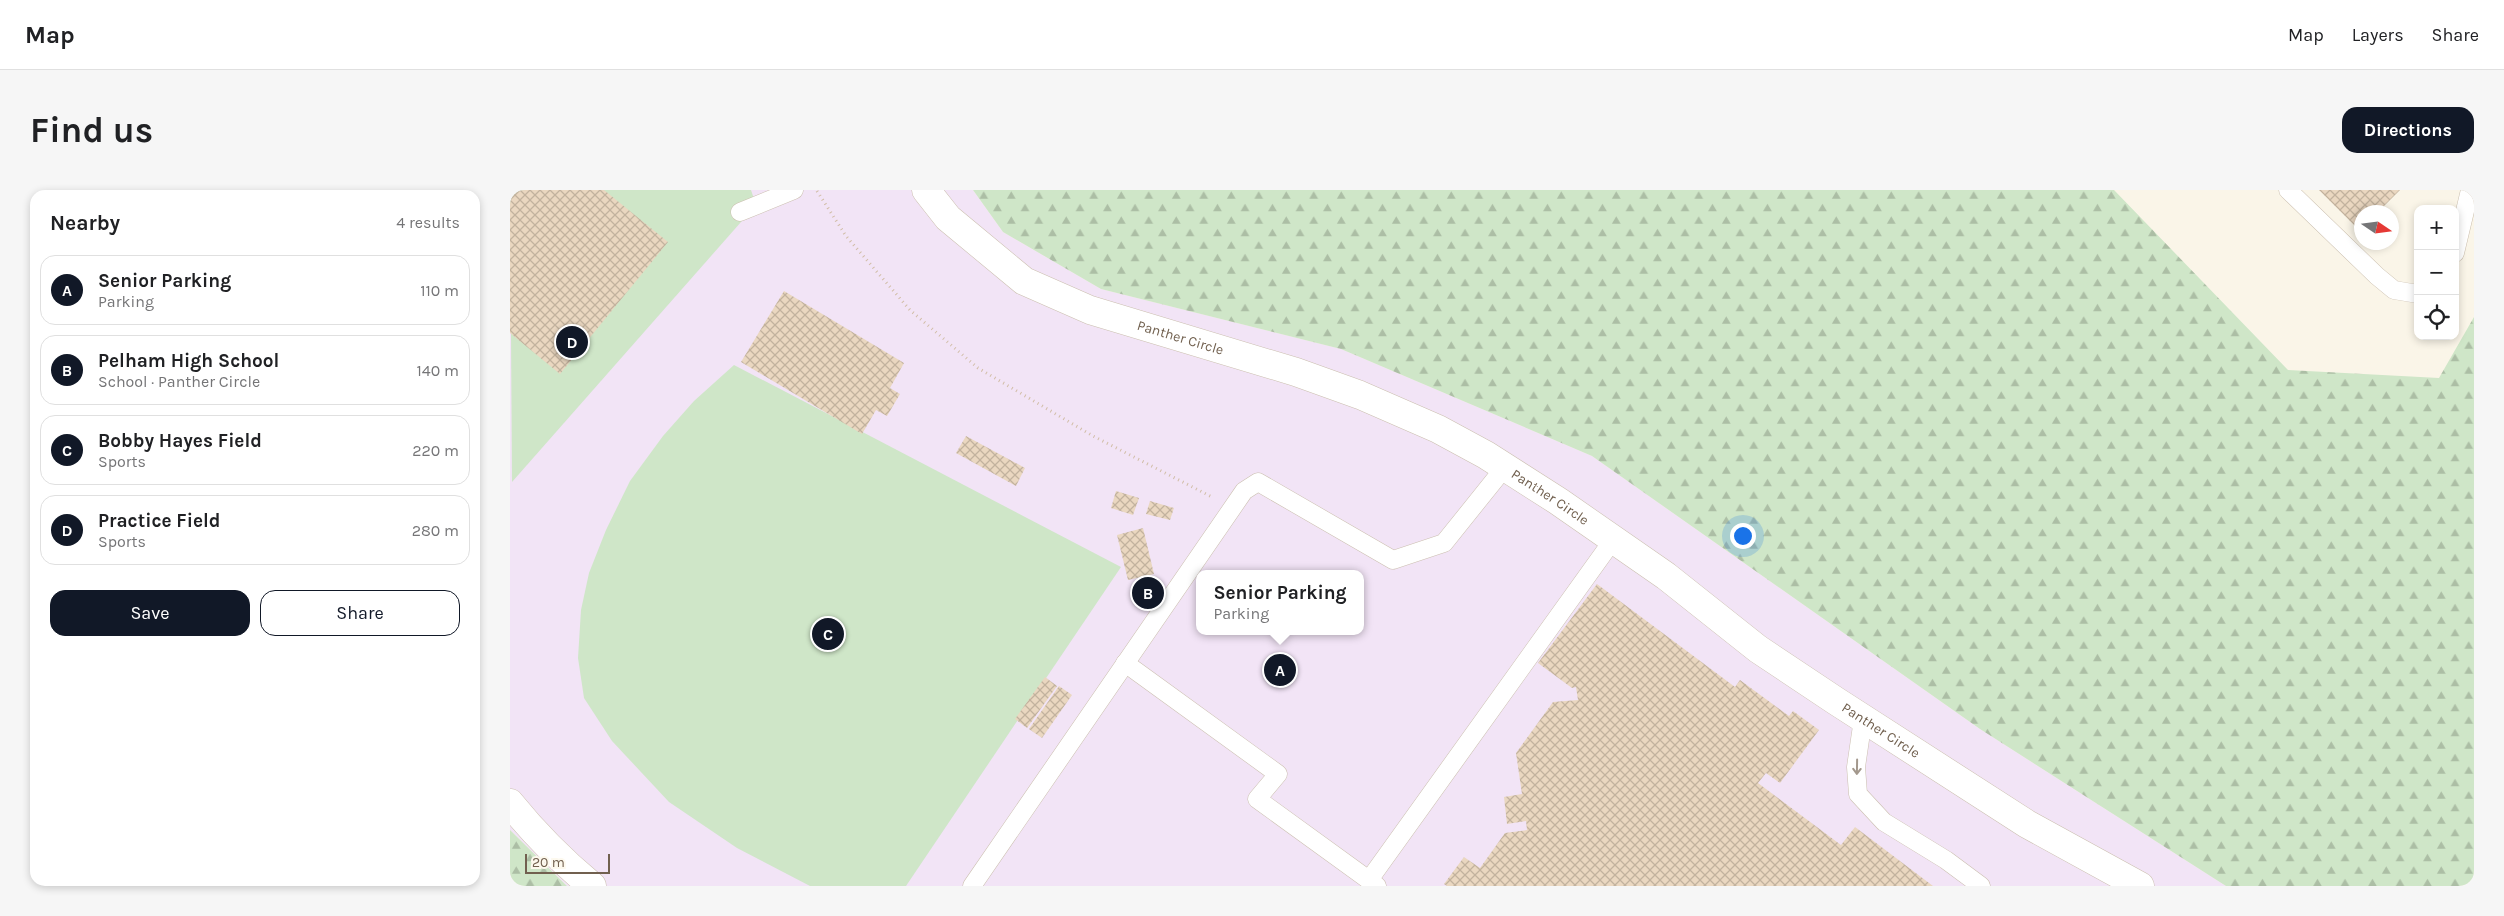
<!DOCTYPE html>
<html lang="en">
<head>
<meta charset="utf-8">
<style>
	:root { --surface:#fff; --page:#f6f6f6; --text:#202124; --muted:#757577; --line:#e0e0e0; --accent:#111827 }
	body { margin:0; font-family:Karla,sans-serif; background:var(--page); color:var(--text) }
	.controls { position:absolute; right:15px; top:15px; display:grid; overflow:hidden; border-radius:10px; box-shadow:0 2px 8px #0003 }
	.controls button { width:45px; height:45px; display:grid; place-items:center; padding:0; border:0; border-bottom:1px solid var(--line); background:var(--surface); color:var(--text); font:25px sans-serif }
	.compass { position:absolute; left:1844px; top:15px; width:45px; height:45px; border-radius:50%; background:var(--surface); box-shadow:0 2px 8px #0003; rotate:103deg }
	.scale { position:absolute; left:15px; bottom:12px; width:85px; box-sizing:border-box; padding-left:5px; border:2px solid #71604f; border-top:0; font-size:14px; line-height:18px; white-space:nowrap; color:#71604f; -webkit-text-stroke:4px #fdf9ee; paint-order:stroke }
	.you { position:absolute; left:1232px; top:345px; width:18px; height:18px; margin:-12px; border:4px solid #fff; border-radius:50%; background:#1a73e8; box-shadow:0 0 0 8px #1a73e833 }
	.badge { display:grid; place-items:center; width:32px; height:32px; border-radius:50%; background:var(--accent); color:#fff; font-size:16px; font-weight:700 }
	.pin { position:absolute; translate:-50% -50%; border:2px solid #fff; box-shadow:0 1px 5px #0006 }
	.popup { position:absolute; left:686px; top:380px; width:168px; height:65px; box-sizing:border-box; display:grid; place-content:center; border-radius:10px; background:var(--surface); filter:drop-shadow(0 1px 4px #0005); font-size:16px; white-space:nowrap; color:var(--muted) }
	.popup b { font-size:19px; color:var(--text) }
	.popup::after { content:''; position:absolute; left:50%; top:100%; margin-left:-10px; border:10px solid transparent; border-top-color:var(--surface) }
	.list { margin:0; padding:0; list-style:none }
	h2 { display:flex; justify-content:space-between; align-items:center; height:65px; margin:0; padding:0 20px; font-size:21px }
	h2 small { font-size:16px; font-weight:400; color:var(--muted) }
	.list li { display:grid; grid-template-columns:32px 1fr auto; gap:15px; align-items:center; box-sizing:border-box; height:70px; margin:0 10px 10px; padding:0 10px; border:1px solid var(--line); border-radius:15px }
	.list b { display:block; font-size:19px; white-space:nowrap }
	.list p { margin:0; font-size:16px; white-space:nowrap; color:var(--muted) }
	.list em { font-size:16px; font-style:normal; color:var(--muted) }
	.actions { display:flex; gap:10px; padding:15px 20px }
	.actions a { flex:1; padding:11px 0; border:1px solid var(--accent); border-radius:15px; text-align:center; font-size:18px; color:var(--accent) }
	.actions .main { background:var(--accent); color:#fff }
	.icon { flex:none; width:28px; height:28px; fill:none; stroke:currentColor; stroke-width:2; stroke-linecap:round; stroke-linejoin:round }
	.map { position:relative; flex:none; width:1964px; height:696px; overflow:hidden; border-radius:15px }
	header { display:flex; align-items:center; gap:30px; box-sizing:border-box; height:70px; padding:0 25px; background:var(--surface); border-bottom:1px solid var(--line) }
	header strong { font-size:24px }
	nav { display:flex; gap:28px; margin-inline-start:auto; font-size:18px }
	.intro { display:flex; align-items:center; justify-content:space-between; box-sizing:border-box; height:120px; padding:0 30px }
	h1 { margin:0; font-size:35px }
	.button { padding:12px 22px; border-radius:15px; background:var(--accent); color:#fff; font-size:18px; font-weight:700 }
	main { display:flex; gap:30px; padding:0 30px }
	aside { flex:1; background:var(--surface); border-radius:15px; box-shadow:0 2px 8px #0003 }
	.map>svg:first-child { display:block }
	.education { fill:#f2e4f6; fill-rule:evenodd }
	.forest { fill:url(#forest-firs) }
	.garden { fill:#cfe6c8 }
	.building { fill:url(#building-cross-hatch) }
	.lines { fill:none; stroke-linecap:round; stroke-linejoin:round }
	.service-casing { stroke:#cbbfaf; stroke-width:19 }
	.minor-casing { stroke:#cbbfaf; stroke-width:29 }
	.path { stroke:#d1bda6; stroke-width:3; stroke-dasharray:1 4; stroke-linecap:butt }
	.service { stroke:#fff; stroke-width:18 }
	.minor { stroke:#fff; stroke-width:28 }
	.oneway { stroke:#a3988d }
	.labels { text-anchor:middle; stroke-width:5; stroke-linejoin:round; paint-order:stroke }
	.street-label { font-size:14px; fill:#71604f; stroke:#fdf9ee }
</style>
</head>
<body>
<header>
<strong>Map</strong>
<nav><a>Map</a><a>Layers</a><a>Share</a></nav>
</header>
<div class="intro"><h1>Find us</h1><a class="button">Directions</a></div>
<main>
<aside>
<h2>Nearby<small>4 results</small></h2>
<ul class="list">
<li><span class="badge">A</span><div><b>Senior Parking</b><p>Parking</p></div><em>110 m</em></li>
<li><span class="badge">B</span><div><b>Pelham High School</b><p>School · Panther Circle</p></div><em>140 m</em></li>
<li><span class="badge">C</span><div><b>Bobby Hayes Field</b><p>Sports</p></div><em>220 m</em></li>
<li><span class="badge">D</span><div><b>Practice Field</b><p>Sports</p></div><em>280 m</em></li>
</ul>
<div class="actions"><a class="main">Save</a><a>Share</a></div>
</aside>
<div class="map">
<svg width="1964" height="696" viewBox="0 0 1964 696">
	<defs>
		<pattern id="forest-firs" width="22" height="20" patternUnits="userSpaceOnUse" patternTransform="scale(1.25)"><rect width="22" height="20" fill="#cfe6c8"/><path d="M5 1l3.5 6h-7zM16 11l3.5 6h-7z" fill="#acbea5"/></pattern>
		<pattern id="building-cross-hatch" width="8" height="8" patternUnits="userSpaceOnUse" patternTransform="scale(1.25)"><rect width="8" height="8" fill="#ead7c0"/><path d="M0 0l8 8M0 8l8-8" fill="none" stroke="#c2b29e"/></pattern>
	</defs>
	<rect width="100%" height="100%" fill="#faf5e8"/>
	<path class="education" d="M0 0H463L493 42 591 99 831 159 1082 266 1470 539 1716 696H57L0 640ZM690 384H850V441H690Z"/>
	<g class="forest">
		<polygon points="463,0 1604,0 1778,180 1929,188 1964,127 1964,696 1716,696 1470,539 1082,266 831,159 591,99 493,42"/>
		<polygon points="0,640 57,696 0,696"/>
	</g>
	<g class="garden">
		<polygon points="0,0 241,0 246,15 2,292"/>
		<polygon points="224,175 611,377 396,696 300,696 227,658 159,612 102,551 74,508 68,468 71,420 79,383 96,340 120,291 153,246 184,211"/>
	</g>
	<g class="building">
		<polygon points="0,0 94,0 158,52 50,184 0,143"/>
		<polygon points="1809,0 1890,0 1868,22 1852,22 1850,41"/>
		<polygon points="274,101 394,173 380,198 390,204 377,226 366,220 352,244 231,172"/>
		<polygon points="456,246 515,278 506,296 446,263"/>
		<polygon points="606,301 629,308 623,325 601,318"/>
		<polygon points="640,311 664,318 660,330 636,324"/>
		<polygon points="633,338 644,384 618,390 607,345"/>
		<polygon points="1087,394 1225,497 1230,490 1279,526 1283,521 1309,540 1270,593 1256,583 1248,593 1331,655 1345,637 1423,696 937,696 934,694 954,667 970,678 995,643 1017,640 1016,631 997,634 994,607 1012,604 1006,563 1043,512 1068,510 1066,497 1062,498 1028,473"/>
		<polygon points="535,487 547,496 517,538 505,529"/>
		<polygon points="549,496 562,505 532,548 519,539"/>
	</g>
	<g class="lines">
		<g class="service-casing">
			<g id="service">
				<polyline points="1778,0 1867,86 1884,100 1908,104"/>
				<polyline points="230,22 284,0"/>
				<polyline points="1945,63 1960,0"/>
				<polyline points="615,473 768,584 747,609 867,696"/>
				<polyline points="1353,529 1346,577 1348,604 1374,632 1436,670 1471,696"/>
				<polyline points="859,690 1103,350"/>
				<polyline points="462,696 734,301 748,292 883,370 934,353 995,277"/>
			</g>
		</g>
		<g class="minor-casing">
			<g id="minor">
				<path id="s1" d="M416 0 438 28 514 91 580 120 786 182 850 205 928 239 976 265 1048 311 1156 386 1248 459 1326 511 1517 634 1630 696"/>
				<path d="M0 613C25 644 52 671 82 696"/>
			</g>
		</g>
		<polyline class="path" points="307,1 336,46 400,120 468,178 583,246 702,307"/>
		<use href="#service" class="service"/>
		<use href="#minor" class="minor"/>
	</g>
	<defs><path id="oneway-shaft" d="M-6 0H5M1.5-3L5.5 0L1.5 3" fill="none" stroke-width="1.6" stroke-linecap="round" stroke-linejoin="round" transform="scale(1.25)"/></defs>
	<use class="oneway" href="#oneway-shaft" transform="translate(1347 577) rotate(91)"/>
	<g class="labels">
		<g class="street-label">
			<text dy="5" stroke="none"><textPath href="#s1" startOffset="301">Panther Circle</textPath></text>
			<text dy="5" stroke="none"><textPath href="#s1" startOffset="706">Panther Circle</textPath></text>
			<text dy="5" stroke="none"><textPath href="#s1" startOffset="1111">Panther Circle</textPath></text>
		</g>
	</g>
</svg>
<div class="controls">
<button>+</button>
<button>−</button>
<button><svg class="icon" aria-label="locate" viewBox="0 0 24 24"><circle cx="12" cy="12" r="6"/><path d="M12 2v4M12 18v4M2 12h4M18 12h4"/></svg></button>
</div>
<svg class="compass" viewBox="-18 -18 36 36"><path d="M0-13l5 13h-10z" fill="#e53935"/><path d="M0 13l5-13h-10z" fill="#757577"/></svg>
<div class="scale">20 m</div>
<div class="you"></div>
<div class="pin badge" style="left:770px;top:480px">A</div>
<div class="popup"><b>Senior Parking</b>Parking</div>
<div class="pin badge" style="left:638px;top:403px">B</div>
<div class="pin badge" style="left:318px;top:444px">C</div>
<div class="pin badge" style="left:62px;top:152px">D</div>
</div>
</main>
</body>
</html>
